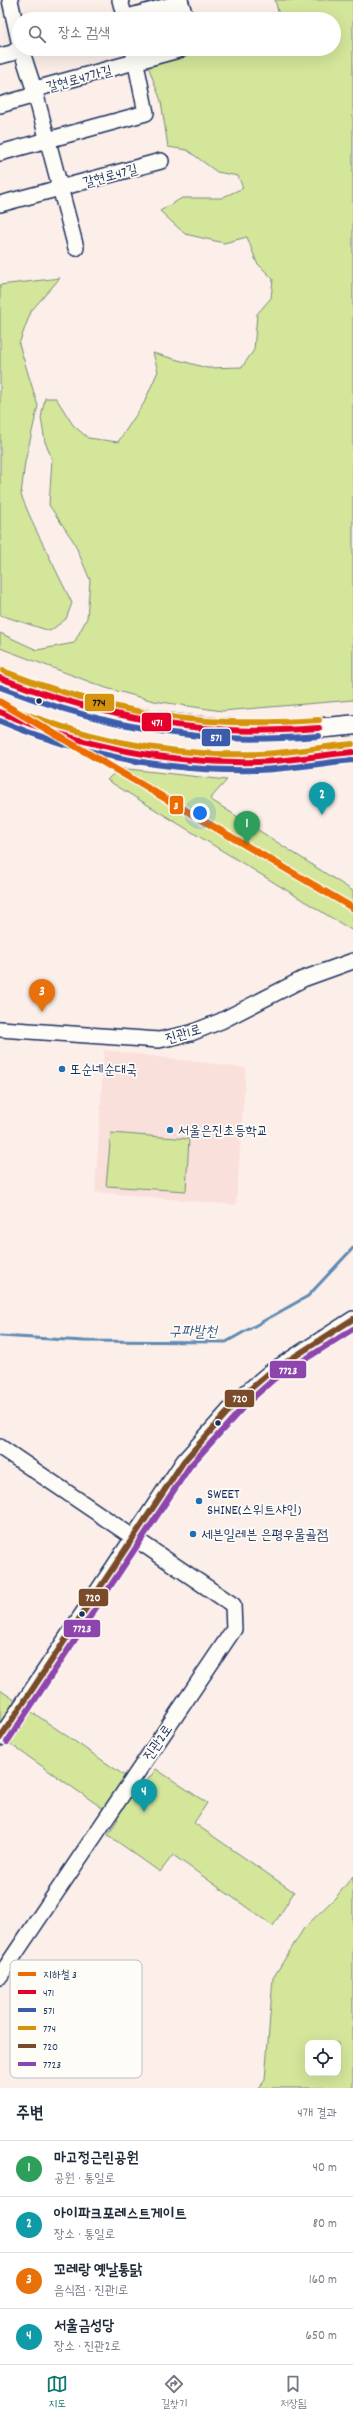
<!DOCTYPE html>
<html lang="ko">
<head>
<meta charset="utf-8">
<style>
	:root { --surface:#fff; --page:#f6f6f7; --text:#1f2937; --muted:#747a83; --line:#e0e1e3; --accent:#0f766e }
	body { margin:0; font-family:Dekko,"Poor Story",sans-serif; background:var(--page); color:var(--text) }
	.controls { position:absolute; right:12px; bottom:12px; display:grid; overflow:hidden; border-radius:8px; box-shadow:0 4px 16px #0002 }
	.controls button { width:36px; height:36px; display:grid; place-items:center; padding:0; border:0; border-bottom:1px solid var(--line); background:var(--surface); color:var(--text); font:20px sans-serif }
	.you { position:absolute; left:200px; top:813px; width:14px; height:14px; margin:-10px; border:3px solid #fff; border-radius:50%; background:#1a73e8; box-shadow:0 0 0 6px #1a73e833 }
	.badge { display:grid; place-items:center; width:26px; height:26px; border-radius:50%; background:var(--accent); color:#fff; font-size:13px; font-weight:700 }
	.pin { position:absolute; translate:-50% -33px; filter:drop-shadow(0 1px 2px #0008) }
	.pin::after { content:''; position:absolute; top:21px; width:14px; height:12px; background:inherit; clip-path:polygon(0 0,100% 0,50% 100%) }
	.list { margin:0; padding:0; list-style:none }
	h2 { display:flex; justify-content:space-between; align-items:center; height:52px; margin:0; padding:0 16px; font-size:17px }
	h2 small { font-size:13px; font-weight:400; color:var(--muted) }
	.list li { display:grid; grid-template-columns:26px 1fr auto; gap:12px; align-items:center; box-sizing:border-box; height:56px; padding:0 16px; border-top:1px solid var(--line) }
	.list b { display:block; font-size:15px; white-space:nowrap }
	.list p { margin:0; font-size:13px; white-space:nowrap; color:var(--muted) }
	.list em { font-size:13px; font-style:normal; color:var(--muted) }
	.icon { flex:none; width:22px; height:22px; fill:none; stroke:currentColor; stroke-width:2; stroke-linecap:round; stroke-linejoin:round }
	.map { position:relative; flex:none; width:353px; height:2088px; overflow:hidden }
	.search { position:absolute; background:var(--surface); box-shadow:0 4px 16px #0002; left:12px; right:12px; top:12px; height:44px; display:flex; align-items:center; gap:10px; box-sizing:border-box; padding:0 14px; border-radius:22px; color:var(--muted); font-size:15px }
	.sheet { height:276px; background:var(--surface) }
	nav { display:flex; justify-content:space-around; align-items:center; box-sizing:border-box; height:56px; border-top:1px solid var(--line); background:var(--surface); font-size:11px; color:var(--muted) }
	nav a { display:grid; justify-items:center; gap:2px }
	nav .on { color:var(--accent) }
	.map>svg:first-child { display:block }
	.built { fill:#fae0da }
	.green { fill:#d3e69a; stroke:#778a7c; fill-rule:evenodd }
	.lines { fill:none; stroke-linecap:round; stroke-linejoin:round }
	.stream { stroke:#5f8ab3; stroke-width:3 }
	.minor-casing { stroke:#1b2f5e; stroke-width:18 }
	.major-casing { stroke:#1b2f5e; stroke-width:22 }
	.minor { stroke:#fdfcf7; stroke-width:15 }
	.major { stroke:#fdfcf7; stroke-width:19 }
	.bus-1-casing { stroke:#fdfcf7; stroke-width:9 }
	.bus-2-casing { stroke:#fdfcf7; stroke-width:9 }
	.bus-3-casing { stroke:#fdfcf7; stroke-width:9 }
	.bus-4-casing { stroke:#fdfcf7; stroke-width:9 }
	.bus-5-casing { stroke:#fdfcf7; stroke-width:9 }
	.bus-1 { stroke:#e4002b; stroke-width:6 }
	.bus-2 { stroke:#3d5bab; stroke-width:6 }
	.bus-3 { stroke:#d6940e; stroke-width:6 }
	.bus-4 { stroke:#7a4b2a; stroke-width:6 }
	.bus-5 { stroke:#8e44ad; stroke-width:6 }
	.metro-1-casing { stroke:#fdfcf7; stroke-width:10 }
	.metro-1 { stroke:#ed6c00; stroke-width:7 }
	.bus-dot { fill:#1b2f5e; stroke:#fdfcf7; stroke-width:1.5 }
	.poi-dot { fill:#1f6fb2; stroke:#fdfcf7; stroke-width:1.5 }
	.labels { text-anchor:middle; stroke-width:3.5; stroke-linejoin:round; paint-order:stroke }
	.street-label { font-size:14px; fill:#1b2f5e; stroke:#fdfcf7 }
	.poi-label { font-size:14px; fill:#1b2f5e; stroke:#fdfcf7; text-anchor:start }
	.water-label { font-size:15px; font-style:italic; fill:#3d5c88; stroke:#fdfcf7 }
	.key { fill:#fdfcf7; stroke:#b9bec9; stroke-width:1 }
	.key-label { font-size:11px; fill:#1b2f5e }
	.line-badge { stroke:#fdfcf7; stroke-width:1.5 }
	.badge-label { font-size:11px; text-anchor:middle; font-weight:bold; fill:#fff }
	.pale-badge-label { font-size:11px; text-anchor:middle; font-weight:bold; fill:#111 }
</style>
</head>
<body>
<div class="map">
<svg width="353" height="2088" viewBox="0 0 353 2088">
	<rect width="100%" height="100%" fill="#fcefea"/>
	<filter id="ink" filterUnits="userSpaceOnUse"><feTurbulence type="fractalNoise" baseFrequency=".025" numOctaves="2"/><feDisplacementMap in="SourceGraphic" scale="8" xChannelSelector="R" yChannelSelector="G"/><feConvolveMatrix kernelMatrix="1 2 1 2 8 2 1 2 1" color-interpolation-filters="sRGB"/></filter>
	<g filter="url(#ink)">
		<polygon class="built" points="104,1050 246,1068 236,1205 95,1192"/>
		<g class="green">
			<polygon points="275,0 353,0 353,700 222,711 154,701 106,688 0,648 0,633 37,650 74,643 87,618 90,580 74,542 49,505 52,459 45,442 41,418 45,398 56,398 73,425 88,438 118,442 144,403 158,371 153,353 207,368 242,367 254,350 257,314 271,298 273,279 257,263 247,237 224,243 185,234 160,211 182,198 221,198 243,188 238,176 217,172 187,150 168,147 161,101 148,66 199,49 334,49 334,19 280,19"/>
			<polygon points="60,278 31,311 19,344 38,406 25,462 21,495 34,526 72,603 66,619 50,631 0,615 0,285"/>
			<polygon points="119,768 227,780 210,799 353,891 353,931 107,780"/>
			<polygon points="111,1133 189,1139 186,1191 106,1186"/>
			<polygon points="0,1690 131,1780 143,1786 156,1769 207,1803 194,1823 294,1892 273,1926 173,1855 160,1872 108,1835 118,1819 0,1737"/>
			<path d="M353 1876V2088H259L265 2080 273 1978 304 1928 337 1896ZM308 2043H338V2073H308Z"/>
		</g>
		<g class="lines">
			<polyline class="stream" points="0,1336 84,1341 226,1342 308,1296 353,1248"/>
			<g class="minor-casing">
				<g id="minor">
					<polyline points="10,0 19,41"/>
					<polyline points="120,0 125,19"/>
					<polyline points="180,0 186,19"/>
					<polyline points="120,19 175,4 179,0"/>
					<polyline points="21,49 35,92 76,248"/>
					<polyline points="0,56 12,53 19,48"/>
					<polyline points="0,105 28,97 39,88 182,49"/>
					<polyline points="0,153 146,113 133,49"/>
					<polyline points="0,204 161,161"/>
					<polyline points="0,1029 159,1040 191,1033 221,1021 303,979 353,961"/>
					<polyline points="0,1447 233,1605 234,1629 0,1976"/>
					<polyline points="0,1738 184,1461 241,1397 269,1373 353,1319"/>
				</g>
			</g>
			<g class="major-casing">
				<g id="major">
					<path d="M0 678C111 724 234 738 353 725"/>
					<path d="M0 712C77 748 172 764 257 762 289 761 321 754 353 752"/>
				</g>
			</g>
			<use href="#minor" class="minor"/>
			<use href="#major" class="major"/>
			<g class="bus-1-casing">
				<g id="bus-1">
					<path d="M0 678C73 706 149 726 228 730 258 732 289 730 319 728"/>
					<path d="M0 712C82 747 168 764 257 762 289 761 321 755 353 752"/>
				</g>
			</g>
			<g class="bus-2-casing">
				<g id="bus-2">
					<path d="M0 687C73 715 149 735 228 738 259 740 289 738 319 736"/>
					<path d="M0 721C81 755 168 772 257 770 289 769 321 763 353 760"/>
				</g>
			</g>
			<g class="bus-3-casing">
				<g id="bus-3">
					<path d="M3 671C75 699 152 720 230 722 260 723 289 722 319 720"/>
					<path d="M3 705C84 739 171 757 258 754 290 753 321 747 352 744"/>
				</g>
			</g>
			<g class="bus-4-casing">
				<polyline id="bus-4" points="0,1738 184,1461 241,1397 269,1373 353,1319"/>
			</g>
			<g class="bus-5-casing">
				<polyline id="bus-5" points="7,1742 190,1466 247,1403 274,1379 353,1329"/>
			</g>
			<use href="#bus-1" class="bus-1"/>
			<use href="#bus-2" class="bus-2"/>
			<use href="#bus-3" class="bus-3"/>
			<use href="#bus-4" class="bus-4"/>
			<use href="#bus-5" class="bus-5"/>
			<g class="metro-1-casing">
				<polyline id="metro-1" points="0,702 353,908"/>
			</g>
			<use href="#metro-1" class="metro-1"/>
		</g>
	</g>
	<g class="bus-dot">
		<circle cx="39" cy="701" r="3.5"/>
		<circle cx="218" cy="1423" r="3.5"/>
		<circle cx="82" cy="1614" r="3.5"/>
	</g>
	<g class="poi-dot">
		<circle cx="62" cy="1069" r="4"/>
		<circle cx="170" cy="1130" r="4"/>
		<circle cx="199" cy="1501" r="4"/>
		<circle cx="193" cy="1534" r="4"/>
	</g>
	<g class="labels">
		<g class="street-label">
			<text transform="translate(79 78) rotate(-15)" y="5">갈현로47가길</text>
			<text transform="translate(110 175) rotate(-15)" y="5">갈현로47길</text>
			<text transform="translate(183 1033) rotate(-16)" y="5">진관1로</text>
			<text transform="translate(157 1742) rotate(-55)" y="5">진관2로</text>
		</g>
		<g class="poi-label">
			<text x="70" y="1074">또순네순대국</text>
			<text x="178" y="1135">서울은진초등학교</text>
			<text x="207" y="1498">SWEET<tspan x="207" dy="16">SHINE(스위트샤인)</tspan></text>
			<text x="201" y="1539">세븐일레븐 은평우물골점</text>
		</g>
		<g class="water-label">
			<text x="193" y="1336">구파발천</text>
		</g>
	</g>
	<rect x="10" y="1960" width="132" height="118" rx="6" class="key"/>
	<rect x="18" y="1972" width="18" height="4" fill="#ed6c00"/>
	<rect x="18" y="1990" width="18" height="4" fill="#e4002b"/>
	<rect x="18" y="2008" width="18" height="4" fill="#3d5bab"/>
	<rect x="18" y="2026" width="18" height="4" fill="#d6940e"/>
	<rect x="18" y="2044" width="18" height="4" fill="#7a4b2a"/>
	<rect x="18" y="2062" width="18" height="4" fill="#8e44ad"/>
	<g class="key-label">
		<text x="43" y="1978">지하철 3</text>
		<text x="43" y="1996">471</text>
		<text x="43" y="2014">571</text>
		<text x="43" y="2032">774</text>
		<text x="43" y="2050">720</text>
		<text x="43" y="2068">7723</text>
	</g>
	<g class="line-badge">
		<rect x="84" y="693" width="31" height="19" rx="4" fill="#d6940e"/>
		<rect x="141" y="712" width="31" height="20" rx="4" fill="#e4002b"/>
		<rect x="201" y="728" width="30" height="19" rx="4" fill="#3d5bab"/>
		<rect x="169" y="795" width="15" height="20" rx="4" fill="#ed6c00"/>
		<rect x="269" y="1360" width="38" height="19" rx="4" fill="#8e44ad"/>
		<rect x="224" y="1389" width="31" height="19" rx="4" fill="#7a4b2a"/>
		<rect x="78" y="1588" width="31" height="19" rx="4" fill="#7a4b2a"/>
		<rect x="63" y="1619" width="38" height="19" rx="4" fill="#8e44ad"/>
	</g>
	<g class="badge-label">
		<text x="157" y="726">471</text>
		<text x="216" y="741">571</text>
		<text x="176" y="809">3</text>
		<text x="288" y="1374">7723</text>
		<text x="240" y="1402">720</text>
		<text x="93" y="1601">720</text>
		<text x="82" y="1632">7723</text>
	</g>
	<g class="pale-badge-label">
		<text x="99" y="706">774</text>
	</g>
</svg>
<div class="controls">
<button><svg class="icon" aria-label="locate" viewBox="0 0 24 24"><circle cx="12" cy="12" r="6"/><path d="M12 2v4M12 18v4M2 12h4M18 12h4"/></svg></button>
</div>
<div class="you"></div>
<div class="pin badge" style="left:247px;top:844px;background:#2e9e5b">1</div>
<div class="pin badge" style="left:322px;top:815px;background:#0f9aa8">2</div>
<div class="pin badge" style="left:42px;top:1012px;background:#e8710a">3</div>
<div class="pin badge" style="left:144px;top:1812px;background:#0f9aa8">4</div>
<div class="search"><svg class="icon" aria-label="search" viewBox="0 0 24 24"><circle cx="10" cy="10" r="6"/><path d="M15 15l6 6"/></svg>장소 검색</div>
</div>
<section class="sheet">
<h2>주변<small>4개 결과</small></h2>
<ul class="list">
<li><span class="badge" style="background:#2e9e5b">1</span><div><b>마고정근린공원</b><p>공원 · 통일로</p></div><em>40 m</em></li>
<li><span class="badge" style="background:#0f9aa8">2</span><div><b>아이파크포레스트게이트</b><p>장소 · 통일로</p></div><em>80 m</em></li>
<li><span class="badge" style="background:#e8710a">3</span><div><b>꼬레랑 옛날통닭</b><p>음식점 · 진관1로</p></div><em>160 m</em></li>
<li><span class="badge" style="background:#0f9aa8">4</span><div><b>서울금성당</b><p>장소 · 진관2로</p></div><em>650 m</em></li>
</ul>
</section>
<nav>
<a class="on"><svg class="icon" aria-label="map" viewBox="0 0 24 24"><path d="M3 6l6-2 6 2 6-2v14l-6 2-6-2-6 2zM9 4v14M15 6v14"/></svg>지도</a>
<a><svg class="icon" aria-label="directions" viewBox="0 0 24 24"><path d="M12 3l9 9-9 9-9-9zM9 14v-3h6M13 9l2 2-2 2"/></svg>길찾기</a>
<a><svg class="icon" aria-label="saved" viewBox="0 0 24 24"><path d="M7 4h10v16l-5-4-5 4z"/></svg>저장됨</a>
</nav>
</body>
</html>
